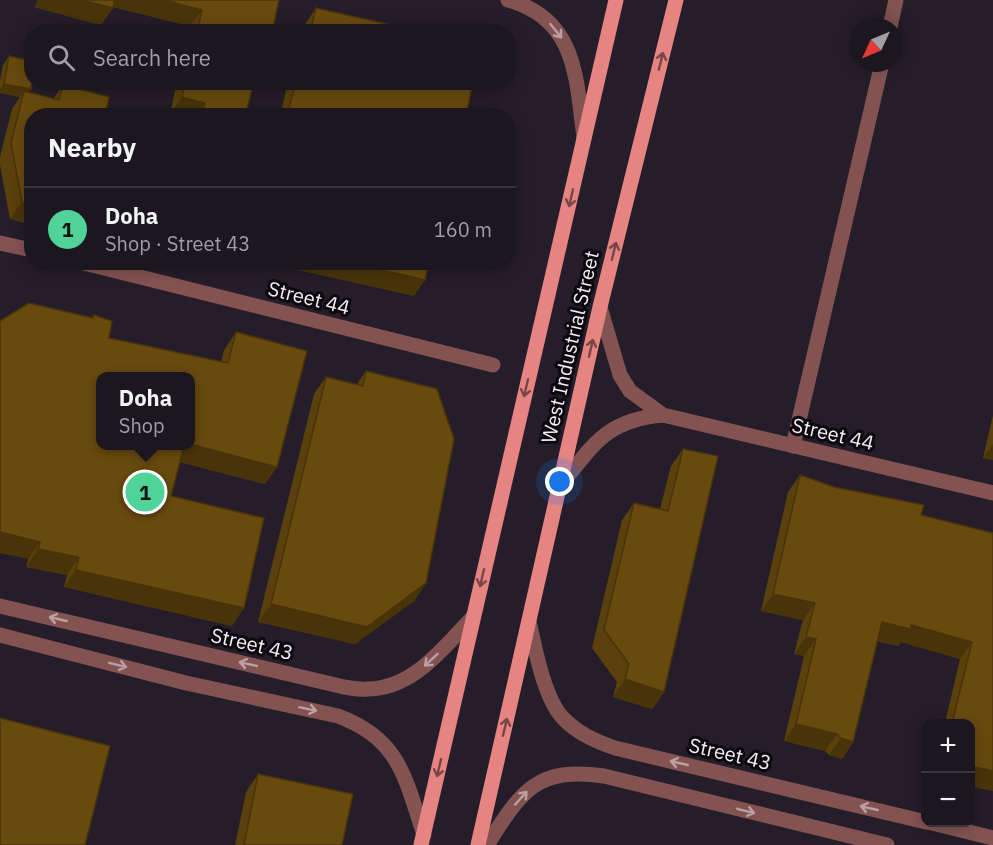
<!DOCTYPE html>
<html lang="en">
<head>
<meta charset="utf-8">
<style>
	:root { --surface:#1c161f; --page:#29232c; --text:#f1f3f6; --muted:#a09fa4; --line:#3a353d; --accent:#4fd399 }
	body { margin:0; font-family:"IBM Plex Sans",sans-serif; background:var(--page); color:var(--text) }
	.controls { position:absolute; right:18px; bottom:18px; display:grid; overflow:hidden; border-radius:12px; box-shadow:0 3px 15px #0003 }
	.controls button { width:54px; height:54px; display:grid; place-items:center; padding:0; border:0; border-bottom:2px solid var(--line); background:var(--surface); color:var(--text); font:30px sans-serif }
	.compass { position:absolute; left:849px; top:18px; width:54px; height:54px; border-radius:50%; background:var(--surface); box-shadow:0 3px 15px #0003; rotate:226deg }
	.you { position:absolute; left:560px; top:482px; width:21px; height:21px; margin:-15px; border:4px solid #fff; border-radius:50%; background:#1a73e8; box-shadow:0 0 0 9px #1a73e833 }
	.badge { display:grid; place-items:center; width:39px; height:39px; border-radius:50%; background:var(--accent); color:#111; font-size:20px; font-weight:700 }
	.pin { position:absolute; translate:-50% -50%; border:3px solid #fff; box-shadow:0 2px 6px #0006 }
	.popup { position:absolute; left:96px; top:372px; width:99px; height:78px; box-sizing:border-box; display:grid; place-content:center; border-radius:12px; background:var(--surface); filter:drop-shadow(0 2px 4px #0005); font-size:20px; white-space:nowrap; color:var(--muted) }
	.popup b { font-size:22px; color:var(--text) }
	.popup::after { content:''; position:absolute; left:50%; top:100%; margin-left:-12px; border:12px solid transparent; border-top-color:var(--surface) }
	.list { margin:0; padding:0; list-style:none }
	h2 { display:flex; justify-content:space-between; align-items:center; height:78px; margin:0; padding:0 24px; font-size:26px }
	h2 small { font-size:20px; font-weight:400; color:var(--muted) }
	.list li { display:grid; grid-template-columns:39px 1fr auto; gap:18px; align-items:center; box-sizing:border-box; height:84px; padding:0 24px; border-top:2px solid var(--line) }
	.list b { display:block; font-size:22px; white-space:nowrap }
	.list p { margin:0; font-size:20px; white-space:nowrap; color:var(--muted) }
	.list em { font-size:20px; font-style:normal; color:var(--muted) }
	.icon { flex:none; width:33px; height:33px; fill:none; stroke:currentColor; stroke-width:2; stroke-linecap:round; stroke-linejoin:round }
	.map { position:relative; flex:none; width:993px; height:845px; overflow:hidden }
	.search { position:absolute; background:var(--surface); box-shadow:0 3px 15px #0003; left:24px; top:24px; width:492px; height:66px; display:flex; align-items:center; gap:15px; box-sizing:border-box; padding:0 21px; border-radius:24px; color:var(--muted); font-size:22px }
	.panel { position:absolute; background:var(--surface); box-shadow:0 3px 15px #0003; left:24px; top:108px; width:492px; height:162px; border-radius:24px }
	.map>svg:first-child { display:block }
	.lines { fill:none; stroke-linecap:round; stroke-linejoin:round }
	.minor { stroke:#835352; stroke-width:15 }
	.major { stroke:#e68482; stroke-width:15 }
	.wall { fill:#59400d }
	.shaded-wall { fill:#49340a }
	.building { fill:#684a0f; stroke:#49340a; stroke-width:1.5 }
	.oneway { stroke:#bca0a4 }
	.oneway2 { stroke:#794648 }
	.labels { text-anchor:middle; stroke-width:6; stroke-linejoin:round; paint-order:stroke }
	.street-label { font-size:20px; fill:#f4eef6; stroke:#0c090e }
</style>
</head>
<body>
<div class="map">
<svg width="993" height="845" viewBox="0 0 993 845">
	<rect width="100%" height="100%" fill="#251d29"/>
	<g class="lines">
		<g class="minor">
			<path d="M508 0C577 19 576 78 584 138"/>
			<polyline points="890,27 896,0"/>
			<polyline points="0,243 32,250"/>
			<polyline points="80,262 493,365"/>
			<polyline points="600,307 620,375 630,391 663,415"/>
			<polyline points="793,446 882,63"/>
			<path d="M559 487C593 446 605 420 663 415L993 493"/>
			<path d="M0 606 344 687C351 688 359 690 367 689 413 689 443 648 472 618"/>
			<path d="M529 621C535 648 544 698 563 718 577 733 595 741 615 748L926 822"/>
			<path d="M0 635 186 683 338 716C400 739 405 778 424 835"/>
			<polyline points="928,822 993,838"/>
			<path d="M487 845C521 792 536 766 604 776L887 845"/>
		</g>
		<g class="major">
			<polyline points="421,845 616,0"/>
			<polyline points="478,845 600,307 676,0"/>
		</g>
	</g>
	<g class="wall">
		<polygon points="279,0 272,32 189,32 190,26 113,7 101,25 34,7"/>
		<polygon points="316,8 412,32 302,32 304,26"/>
		<polygon points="9,56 29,92 53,99 63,85 109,97 32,116 32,225 10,219 0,165 0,157 12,109 20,97 0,93 0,80 3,65"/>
		<polygon points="177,82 254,82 245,116 177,116 170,114"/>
		<polygon points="288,82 473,82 466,116 280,116"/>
		<polygon points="94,315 109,338 221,362 224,350 236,332 277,467 265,484 180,462 171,496 232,626 64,587 67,575 26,567 92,318"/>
		<polygon points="366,371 426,583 414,601 355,644 258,622 314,394 326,377 357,384"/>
		<polygon points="993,415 993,460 983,458"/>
		<polygon points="683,449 664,692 652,709 613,697 617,682 592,648 622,520 634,503 660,509 671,466"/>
		<polygon points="800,475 921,515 993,533 993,791 970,786 970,723 945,723 960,659 901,642 898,646 877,641 853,742 842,759 829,755 825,751 784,741 804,656 794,654 803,620 761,611 788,492"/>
		<polygon points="258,774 342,845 235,845 246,792"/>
	</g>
	<g class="shaded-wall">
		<polygon points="38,0 82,0 113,8 101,25 34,7"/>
		<polygon points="110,0 164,0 202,10 190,26 106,5"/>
		<polygon points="4,84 31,89 25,98 24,91 20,97 0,93 0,89"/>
		<polygon points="182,97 205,103 196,116 177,116 170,114"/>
		<polygon points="22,202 32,204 32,225 10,219"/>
		<polygon points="211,262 223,262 221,265"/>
		<polygon points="262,262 348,262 425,280 414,296"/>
		<polygon points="190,444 277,467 265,484 172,460 183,446 190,446"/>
		<polygon points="993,444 993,460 983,458"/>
		<polygon points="0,532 40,542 28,559 0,553"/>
		<polygon points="38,549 79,557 67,575 26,567"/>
		<polygon points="76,570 244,608 232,626 64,587"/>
		<polygon points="426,583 414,601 355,644 258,622 271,604"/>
		<polygon points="773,594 815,603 803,620 761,611"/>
		<polygon points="882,622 911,625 972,642 960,659 901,642 898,646 870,638"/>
		<polygon points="806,637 816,639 804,656 794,654"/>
		<polygon points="625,679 664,692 652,709 613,697"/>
		<polygon points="796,724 837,734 825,751 784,741"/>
		<polygon points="841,738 853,742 842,759 829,755"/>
		<polygon points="970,766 993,771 993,791 970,786"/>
	</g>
	<g class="building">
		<polygon points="82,0 115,0 113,8"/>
		<polygon points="164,0 279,0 272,32 197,32 202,10"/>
		<polygon points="316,8 387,24 412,32 310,32"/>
		<polygon points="9,56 32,61 32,82 31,89 4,84"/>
		<polygon points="185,82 254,82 245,116 202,116 205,103 182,97"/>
		<polygon points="296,82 473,82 466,116 287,116"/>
		<polygon points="63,85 109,97 105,116 32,116 32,204 22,202 11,143 24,91 59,100"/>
		<polygon points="348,262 429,262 425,280"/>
		<polygon points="29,303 93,318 94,315 112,321 109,338 228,363 236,332 307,351 277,467 190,444 190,376 100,376 100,446 184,446 171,496 264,518 244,608 76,570 79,557 38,549 40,542 0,532 0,321"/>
		<polygon points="366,371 437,389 454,439 426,583 367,627 271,604 326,377 363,386"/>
		<polygon points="683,449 718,456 664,692 625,679 629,664 604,630 634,503 668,511"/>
		<polygon points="800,475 834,487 924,505 921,515 993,533 993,771 970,766 970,723 952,723 972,642 911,625 910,629 882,622 853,742 841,738 837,734 796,724 816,639 806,637 815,603 773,594"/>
		<polygon points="0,718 110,746 85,845 0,845"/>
		<polygon points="258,774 353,794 342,845 244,845"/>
	</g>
	<defs><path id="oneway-shaft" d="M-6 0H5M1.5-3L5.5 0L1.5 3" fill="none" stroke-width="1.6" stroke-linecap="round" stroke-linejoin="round" transform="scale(1.5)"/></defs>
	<g class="oneway">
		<use href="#oneway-shaft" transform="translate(556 31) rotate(51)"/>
		<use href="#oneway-shaft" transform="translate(58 619) rotate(-167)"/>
		<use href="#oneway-shaft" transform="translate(431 660) rotate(137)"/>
		<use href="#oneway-shaft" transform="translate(248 664) rotate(-167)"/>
		<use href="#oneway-shaft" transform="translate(118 665) rotate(14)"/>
		<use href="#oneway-shaft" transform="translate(308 709) rotate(12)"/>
		<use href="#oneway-shaft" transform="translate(679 763) rotate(-167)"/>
		<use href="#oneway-shaft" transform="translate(521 798) rotate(-48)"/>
		<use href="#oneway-shaft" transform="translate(869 808) rotate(-167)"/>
		<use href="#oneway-shaft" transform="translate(746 811) rotate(14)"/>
	</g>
	<g class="oneway2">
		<use href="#oneway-shaft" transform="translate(661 61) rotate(-76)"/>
		<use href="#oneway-shaft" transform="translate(571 198) rotate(103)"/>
		<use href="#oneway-shaft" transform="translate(614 251) rotate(-76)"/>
		<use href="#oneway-shaft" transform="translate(591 348) rotate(-77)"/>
		<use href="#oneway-shaft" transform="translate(526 388) rotate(103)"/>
		<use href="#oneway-shaft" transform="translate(482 578) rotate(103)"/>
		<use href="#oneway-shaft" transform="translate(505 727) rotate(-77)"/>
		<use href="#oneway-shaft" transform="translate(439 768) rotate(103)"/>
	</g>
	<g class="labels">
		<g class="street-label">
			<text transform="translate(309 298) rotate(14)" y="7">Street 44</text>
			<text transform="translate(570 347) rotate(-77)" y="7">West Industrial Street</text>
			<text transform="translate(833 434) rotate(13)" y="7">Street 44</text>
			<text transform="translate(252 644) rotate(13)" y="7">Street 43</text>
			<text transform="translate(730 754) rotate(13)" y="7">Street 43</text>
		</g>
	</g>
</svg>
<div class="controls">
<button>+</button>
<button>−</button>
</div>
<svg class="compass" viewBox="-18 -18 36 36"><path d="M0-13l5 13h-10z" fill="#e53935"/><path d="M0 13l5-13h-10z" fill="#a09fa4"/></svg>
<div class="you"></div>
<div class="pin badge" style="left:145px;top:492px">1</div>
<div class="popup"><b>Doha</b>Shop</div>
<div class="search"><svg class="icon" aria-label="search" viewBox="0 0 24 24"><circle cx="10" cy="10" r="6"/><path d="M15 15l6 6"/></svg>Search here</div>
<section class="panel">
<h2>Nearby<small></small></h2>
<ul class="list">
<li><span class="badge">1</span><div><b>Doha</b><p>Shop · Street 43</p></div><em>160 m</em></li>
</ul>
</section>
</div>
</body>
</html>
